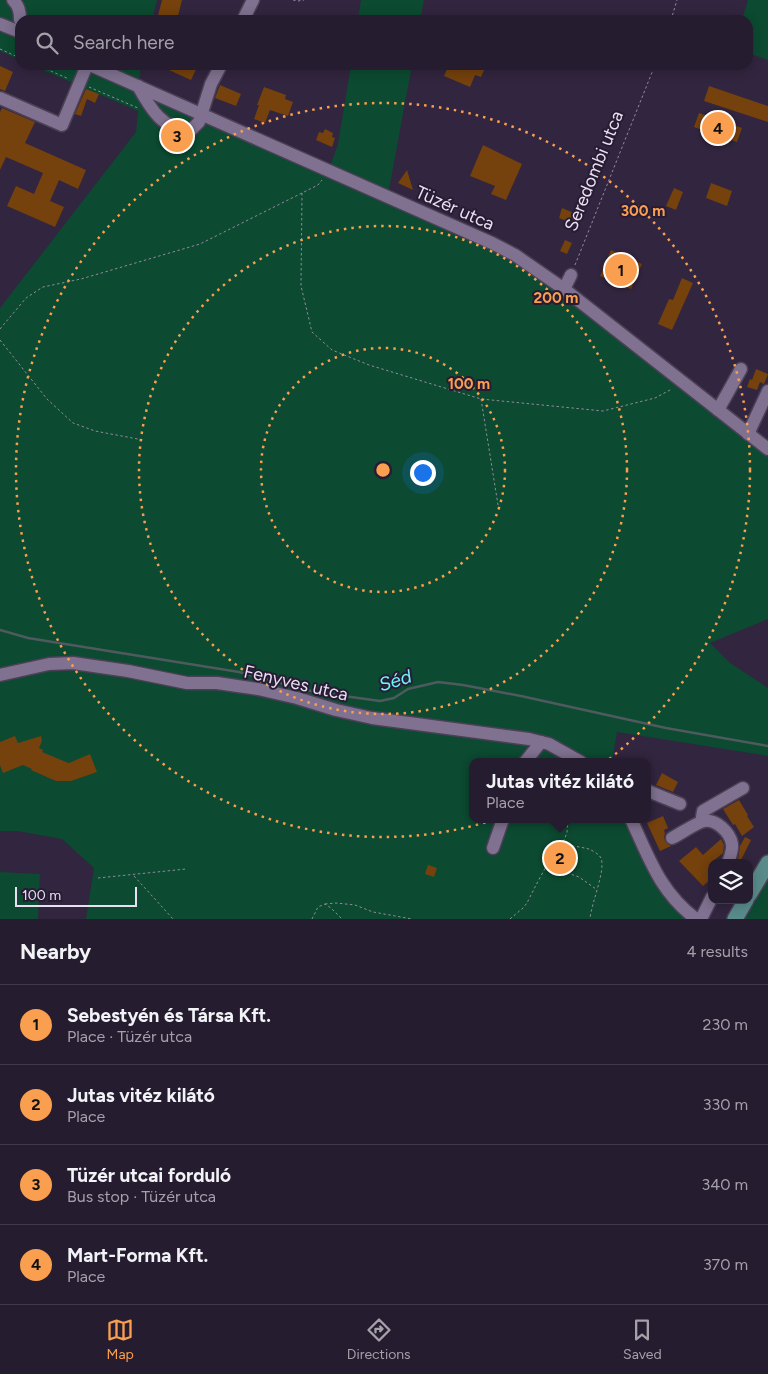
<!DOCTYPE html>
<html lang="en">
<head>
<meta charset="utf-8">
<style>
	:root { --surface:#261c2f; --page:#32293b; --text:#f1f3f6; --muted:#a4a1aa; --line:#423a4b; --accent:#fa9f4f }
	body { margin:0; font-family:Figtree,sans-serif; background:var(--page); color:var(--text) }
	.controls { position:absolute; right:15px; bottom:15px; display:grid; overflow:hidden; border-radius:10px; box-shadow:0 2px 12px #0003 }
	.controls button { width:45px; height:45px; display:grid; place-items:center; padding:0; border:0; border-bottom:1px solid var(--line); background:var(--surface); color:var(--text); font:25px sans-serif }
	.scale { position:absolute; left:15px; bottom:12px; width:122px; box-sizing:border-box; padding-left:5px; border:2px solid #e8e0f1; border-top:0; font-size:14px; line-height:18px; white-space:nowrap; color:#e8e0f1; -webkit-text-stroke:4px #281b34; paint-order:stroke }
	.you { position:absolute; left:422px; top:472px; width:18px; height:18px; margin:-12px; border:4px solid #fff; border-radius:50%; background:#1a73e8; box-shadow:0 0 0 8px #1a73e833 }
	.badge { display:grid; place-items:center; width:32px; height:32px; border-radius:50%; background:var(--accent); color:#111; font-size:16px; font-weight:700 }
	.pin { position:absolute; translate:-50% -50%; border:2px solid #fff; box-shadow:0 1px 5px #0006 }
	.popup { position:absolute; left:469px; top:758px; width:182px; height:65px; box-sizing:border-box; display:grid; place-content:center; border-radius:10px; background:var(--surface); filter:drop-shadow(0 1px 4px #0005); font-size:16px; white-space:nowrap; color:var(--muted) }
	.popup b { font-size:19px; color:var(--text) }
	.popup::after { content:''; position:absolute; left:50%; top:100%; margin-left:-10px; border:10px solid transparent; border-top-color:var(--surface) }
	.list { margin:0; padding:0; list-style:none }
	h2 { display:flex; justify-content:space-between; align-items:center; height:65px; margin:0; padding:0 20px; font-size:21px }
	h2 small { font-size:16px; font-weight:400; color:var(--muted) }
	.list li { display:grid; grid-template-columns:32px 1fr auto; gap:15px; align-items:center; box-sizing:border-box; height:80px; padding:0 20px; border-top:1px solid var(--line) }
	.list b { display:block; font-size:19px; white-space:nowrap }
	.list p { margin:0; font-size:16px; white-space:nowrap; color:var(--muted) }
	.list em { font-size:16px; font-style:normal; color:var(--muted) }
	.icon { flex:none; width:28px; height:28px; fill:none; stroke:currentColor; stroke-width:2; stroke-linecap:round; stroke-linejoin:round }
	.map { position:relative; flex:none; width:768px; height:919px; overflow:hidden }
	.search { position:absolute; background:var(--surface); box-shadow:0 2px 12px #0003; left:15px; right:15px; top:15px; height:55px; display:flex; align-items:center; gap:12px; box-sizing:border-box; padding:0 18px; border-radius:15px; color:var(--muted); font-size:19px }
	.sheet { height:385px; background:var(--surface) }
	nav { display:flex; justify-content:space-around; align-items:center; box-sizing:border-box; height:70px; border-top:1px solid var(--line); background:var(--surface); font-size:14px; color:var(--muted) }
	nav a { display:grid; justify-items:center; gap:2px }
	nav .on { color:var(--accent) }
	.map>svg:first-child { display:block }
	.green { fill:#0c4a31 }
	.lines { fill:none; stroke-linecap:round; stroke-linejoin:round }
	.stream { stroke:#4f5a5f; stroke-width:2.5 }
	.building { fill:#75410c }
	.minor-casing { stroke:#4b4056; stroke-width:15 }
	.major-casing { stroke:#4b4056; stroke-width:18 }
	.path { stroke:#94899f; stroke-width:1; stroke-dasharray:2.5 2.5; stroke-linecap:butt }
	.minor { stroke:#7f718f; stroke-width:12 }
	.major { stroke:#598b8b; stroke-width:15 }
	.ring { fill:none; stroke:#fa9f4f; stroke-width:2.5; stroke-dasharray:2.5 5 }
	.labels { text-anchor:middle; stroke-width:4; stroke-linejoin:round; paint-order:stroke }
	.street-label { font-size:18px; fill:#e8e0f1; stroke:#281b34 }
	.water-label { font-size:19px; font-style:italic; fill:#6cf5fc; stroke:#281b34 }
	.centre { fill:#fa9f4f; stroke:#281b34; stroke-width:2.5 }
	.ring-label { font-size:15px; text-anchor:middle; font-weight:bold; fill:#fa9f4f; stroke:#281b34; stroke-width:4; stroke-linejoin:round; paint-order:stroke }
</style>
</head>
<body>
<div class="map">
<svg width="768" height="919" viewBox="0 0 768 919">
	<rect width="100%" height="100%" fill="#32253f"/>
	<g class="green">
		<polygon points="0,0 157,0 152,20 20,20 20,60 0,51"/>
		<polygon points="361,0 424,0 420,20 358,20"/>
		<polygon points="748,0 768,0 768,60 748,53 748,20 742,20"/>
		<polygon points="31,65 141,65 139,86 329,169 338,144 351,65 412,65 388,195 494,242 768,448 768,619 710,643 730,663 768,688 768,756 617,732 612,762 472,762 472,819 630,819 655,873 694,919 86,919 94,868 62,839 17,831 0,831 0,308 136,132 138,111"/>
		<polygon points="768,865 768,919 736,919"/>
		<polygon points="0,872 40,874 38,919 0,919"/>
	</g>
	<g class="lines">
		<polyline class="stream" points="0,630 28,638 239,672 315,692 380,701 394,698 408,689 438,682 463,685 521,696 666,728 768,746"/>
	</g>
	<g class="building">
		<polygon points="162,0 182,0 177,20 157,20"/>
		<polygon points="158,65 198,65 191,80"/>
		<polygon points="449,65 486,65 481,77 475,75 470,87 444,76"/>
		<polygon points="0,66 13,72 5,91 0,89"/>
		<polygon points="220,85 241,94 236,106 215,98"/>
		<polygon points="709,86 768,106 768,122 704,101"/>
		<polygon points="264,87 286,95 285,99 293,102 288,116 270,110 265,123 254,119 259,105 257,105"/>
		<polygon points="86,89 99,94 95,103 87,99 81,116 75,114"/>
		<polygon points="2,108 35,122 25,143 86,170 78,189 59,180 50,201 64,207 55,227 7,206 16,186 34,194 43,173 6,157 0,170 0,112"/>
		<polygon points="699,113 742,128 737,142 694,127"/>
		<polygon points="325,129 333,133 332,137 335,138 332,147 316,140 319,132 323,133"/>
		<polygon points="483,145 522,164 506,200 491,194 495,186 470,176"/>
		<polygon points="407,170 413,190 398,183"/>
		<polygon points="711,183 732,191 727,206 706,198"/>
		<polygon points="674,188 683,192 676,210 666,206"/>
		<polygon points="562,208 581,216 577,225 559,218"/>
		<polygon points="565,240 572,243 567,254 560,251"/>
		<polygon points="611,250 642,264 631,289 600,276"/>
		<polygon points="682,278 693,283 672,330 658,324 669,299 673,300"/>
		<polygon points="756,369 768,374 764,384 760,382 757,390 747,387 750,379 752,380"/>
		<polygon points="15,736 18,743 41,736 42,741 39,748 43,750 42,752 66,762 69,763 90,754 97,772 71,781 56,781 31,770 32,769 23,765 3,773 0,765 0,742"/>
		<polygon points="662,773 678,782 673,792 656,785"/>
		<polygon points="739,800 748,815 747,816 754,827 742,836 735,824 733,825 723,809"/>
		<polygon points="663,816 668,828 664,830 665,833 664,837 665,841 671,846 660,851 647,823"/>
		<polygon points="745,837 751,840 740,862 738,860 740,846"/>
		<polygon points="721,839 724,845 723,853 712,862 712,878 703,886 679,861 696,847 703,855"/>
		<polygon points="428,865 437,868 434,877 425,874"/>
	</g>
	<g class="lines">
		<g class="minor-casing">
			<g id="minor">
				<path d="M13 0C19 6 20 12 20 20"/>
				<polyline points="243,20 253,0"/>
				<polyline points="0,24 20,32"/>
				<polyline points="90,65 492,243 515,255 564,289 768,449"/>
				<path d="M138 86C150 108 163 131 191 130L199 122 211 84 221 65"/>
				<polyline points="0,98 62,125 87,65"/>
				<polyline points="564,289 571,275"/>
				<polyline points="718,410 741,369"/>
				<polyline points="748,434 768,391"/>
				<polyline points="0,675 49,664 73,663 128,671 187,683 217,683 258,689 297,698 336,710 372,718 529,739 549,744 581,762"/>
				<polyline points="525,762 541,742"/>
				<polyline points="648,791 680,804"/>
				<path d="M631 819C649 858 660 892 696 919"/>
				<polyline points="704,821 702,817 703,811 743,788"/>
				<path d="M672 838C680 834 696 823 704 821 716 819 730 832 732 844 733 850 730 857 728 863"/>
				<polyline points="493,848 503,819"/>
				<polyline points="701,919 712,897"/>
			</g>
		</g>
		<g class="major-casing">
			<g id="major">
				<polyline points="749,895 768,863"/>
				<polyline points="735,919 746,900"/>
			</g>
		</g>
		<g class="path">
			<polyline points="293,0 298,1 304,0"/>
			<polyline points="671,20 677,0"/>
			<polyline points="0,49 20,58"/>
			<polyline points="37,65 69,79"/>
			<polyline points="89,87 138,108"/>
			<polyline points="302,193 301,286 312,332 332,350 369,365 481,399 603,411 655,398 672,389"/>
			<polyline points="575,265 655,65"/>
			<polyline points="0,329 26,298 43,287 81,279 200,244 318,185 322,180"/>
			<polyline points="0,340 47,399 73,423 95,431 143,440"/>
			<polyline points="481,399 499,511"/>
			<path d="M562 846C571 845 580 847 589 849 593 851 599 854 601 858 606 870 591 904 590 919"/>
			<polyline points="549,864 562,871 579,877 596,889"/>
			<polyline points="134,876 173,919"/>
			<polyline points="98,878 186,869"/>
			<polyline points="325,904 336,903 355,905 373,912 412,919"/>
			<polyline points="312,919 318,907 325,904 331,908 342,919"/>
			<path d="M510 919 523 908 527 903C533 891 552 852 561 847L567 833 568 819"/>
		</g>
		<use href="#minor" class="minor"/>
		<use href="#major" class="major"/>
	</g>
	<g class="ring">
		<circle cx="383" cy="470" r="122"/>
		<circle cx="383" cy="470" r="244"/>
		<circle cx="383" cy="470" r="367"/>
	</g>
	<g class="labels">
		<g class="street-label">
			<text transform="translate(594 171) rotate(-68)" y="6">Seredombi utca</text>
			<text transform="translate(455 208) rotate(24)" y="6">Tüzér utca</text>
			<text transform="translate(296 683) rotate(13)" y="6">Fenyves utca</text>
		</g>
		<g class="water-label">
			<text transform="translate(395 680) rotate(-17)" y="7">Séd</text>
		</g>
	</g>
	<circle cx="383" cy="470" r="8" class="centre"/>
	<g class="ring-label">
		<text x="643" y="216">300 m</text>
		<text x="556" y="303">200 m</text>
		<text x="469" y="389">100 m</text>
	</g>
</svg>
<div class="controls">
<button><svg class="icon" aria-label="layers" viewBox="0 0 24 24"><path d="M12 4l9 5-9 5-9-5zM3 14l9 5 9-5"/></svg></button>
</div>
<div class="scale">100 m</div>
<div class="you"></div>
<div class="pin badge" style="left:621px;top:270px">1</div>
<div class="pin badge" style="left:560px;top:858px">2</div>
<div class="popup"><b>Jutas vitéz kilátó</b>Place</div>
<div class="pin badge" style="left:177px;top:136px">3</div>
<div class="pin badge" style="left:718px;top:128px">4</div>
<div class="search"><svg class="icon" aria-label="search" viewBox="0 0 24 24"><circle cx="10" cy="10" r="6"/><path d="M15 15l6 6"/></svg>Search here</div>
</div>
<section class="sheet">
<h2>Nearby<small>4 results</small></h2>
<ul class="list">
<li><span class="badge">1</span><div><b>Sebestyén és Társa Kft.</b><p>Place · Tüzér utca</p></div><em>230 m</em></li>
<li><span class="badge">2</span><div><b>Jutas vitéz kilátó</b><p>Place</p></div><em>330 m</em></li>
<li><span class="badge">3</span><div><b>Tüzér utcai forduló</b><p>Bus stop · Tüzér utca</p></div><em>340 m</em></li>
<li><span class="badge">4</span><div><b>Mart-Forma Kft.</b><p>Place</p></div><em>370 m</em></li>
</ul>
</section>
<nav>
<a class="on"><svg class="icon" aria-label="map" viewBox="0 0 24 24"><path d="M3 6l6-2 6 2 6-2v14l-6 2-6-2-6 2zM9 4v14M15 6v14"/></svg>Map</a>
<a><svg class="icon" aria-label="directions" viewBox="0 0 24 24"><path d="M12 3l9 9-9 9-9-9zM9 14v-3h6M13 9l2 2-2 2"/></svg>Directions</a>
<a><svg class="icon" aria-label="saved" viewBox="0 0 24 24"><path d="M7 4h10v16l-5-4-5 4z"/></svg>Saved</a>
</nav>
</body>
</html>
